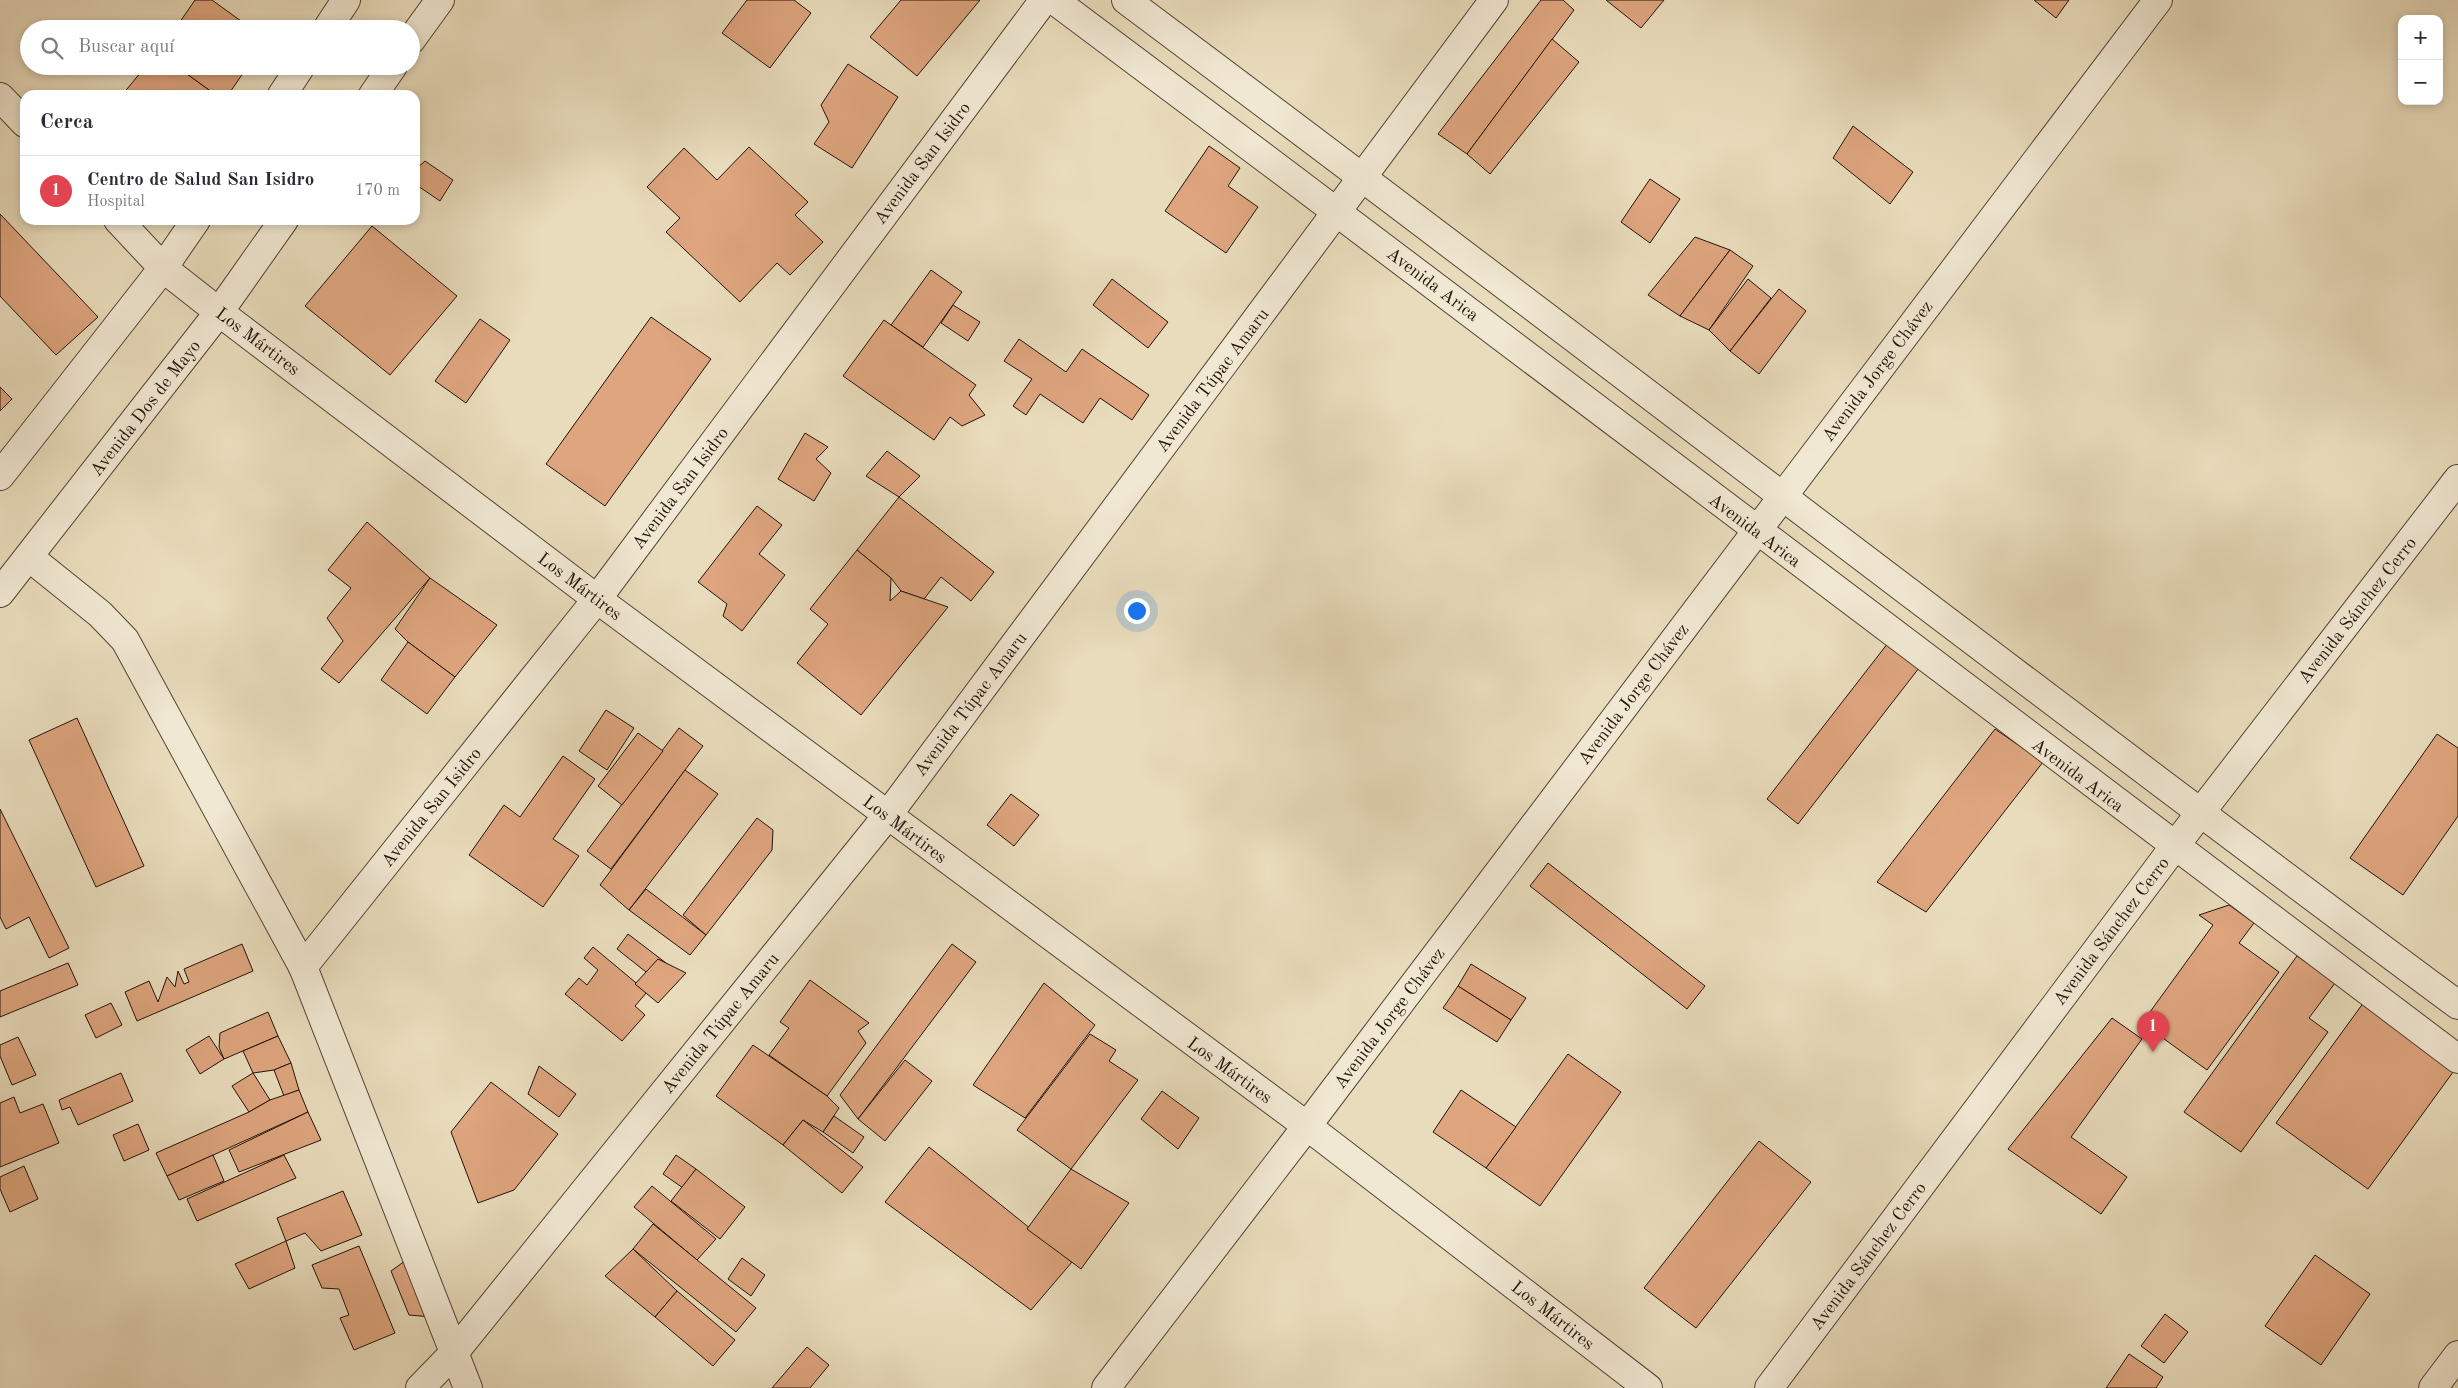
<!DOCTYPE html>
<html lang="es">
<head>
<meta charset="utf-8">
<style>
	:root { --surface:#fff; --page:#f7f7f7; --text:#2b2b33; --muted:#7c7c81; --line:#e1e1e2; --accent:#1a73e8 }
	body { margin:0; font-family:"Old Standard TT",serif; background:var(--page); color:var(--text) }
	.controls { position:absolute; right:15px; top:15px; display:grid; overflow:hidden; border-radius:10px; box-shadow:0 2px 8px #0003 }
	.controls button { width:45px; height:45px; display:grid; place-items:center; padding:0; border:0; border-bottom:1px solid var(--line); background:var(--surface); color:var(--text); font:25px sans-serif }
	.you { position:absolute; left:1136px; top:610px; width:18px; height:18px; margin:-12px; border:4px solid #fff; border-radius:50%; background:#1a73e8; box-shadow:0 0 0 8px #1a73e833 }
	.badge { display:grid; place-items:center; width:32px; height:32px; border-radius:50%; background:var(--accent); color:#fff; font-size:16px; font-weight:700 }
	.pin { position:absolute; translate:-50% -41px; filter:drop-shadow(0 1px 2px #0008) }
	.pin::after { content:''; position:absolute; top:26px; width:18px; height:15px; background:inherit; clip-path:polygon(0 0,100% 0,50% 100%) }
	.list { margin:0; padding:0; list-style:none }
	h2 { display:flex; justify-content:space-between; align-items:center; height:65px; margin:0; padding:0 20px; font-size:21px }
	h2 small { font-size:16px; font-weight:400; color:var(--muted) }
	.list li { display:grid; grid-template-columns:32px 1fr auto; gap:15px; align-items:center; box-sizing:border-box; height:70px; padding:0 20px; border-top:1px solid var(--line) }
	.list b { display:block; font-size:19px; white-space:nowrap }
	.list p { margin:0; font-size:16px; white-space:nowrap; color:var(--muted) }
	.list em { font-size:16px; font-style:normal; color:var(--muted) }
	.icon { flex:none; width:28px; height:28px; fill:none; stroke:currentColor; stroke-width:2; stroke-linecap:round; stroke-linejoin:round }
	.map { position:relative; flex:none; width:2458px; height:1388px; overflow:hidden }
	.search { position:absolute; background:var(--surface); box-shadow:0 2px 8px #0003; left:20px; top:20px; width:400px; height:55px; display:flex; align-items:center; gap:12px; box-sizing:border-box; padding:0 18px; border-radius:28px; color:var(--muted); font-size:19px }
	.panel { position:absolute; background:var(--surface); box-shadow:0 2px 8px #0003; left:20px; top:90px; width:400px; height:135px; border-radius:15px }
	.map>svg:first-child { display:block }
	.building { fill:#dea57f; stroke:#231208 }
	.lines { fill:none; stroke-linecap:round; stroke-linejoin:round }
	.minor-casing { stroke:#544435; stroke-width:30 }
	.minor { stroke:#f1e8d3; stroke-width:28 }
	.labels { text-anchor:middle; stroke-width:4.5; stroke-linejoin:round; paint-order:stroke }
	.street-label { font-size:18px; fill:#231208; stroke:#f1e8d3 }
</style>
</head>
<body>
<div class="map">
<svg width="2458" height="1388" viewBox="0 0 2458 1388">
	<rect width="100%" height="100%" fill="#e9dcbc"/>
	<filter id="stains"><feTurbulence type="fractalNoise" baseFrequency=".004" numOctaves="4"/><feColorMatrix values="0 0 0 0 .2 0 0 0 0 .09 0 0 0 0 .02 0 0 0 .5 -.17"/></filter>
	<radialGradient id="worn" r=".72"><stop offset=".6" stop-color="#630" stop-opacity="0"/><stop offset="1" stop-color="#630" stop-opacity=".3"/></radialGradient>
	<g class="building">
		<polygon points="195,0 212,0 252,29 175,29"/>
		<polygon points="747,0 794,0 811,13 770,68 722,33"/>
		<polygon points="901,0 980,0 917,76 870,37"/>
		<polygon points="1541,0 1563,0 1574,10 1467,154 1438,134"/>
		<polygon points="1606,0 1664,0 1641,28"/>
		<polygon points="2034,0 2069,0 2056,18"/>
		<polygon points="1552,39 1579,62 1490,174 1467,154"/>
		<polygon points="848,64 898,97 852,168 814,144 829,122 821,105"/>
		<polygon points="146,66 176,66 216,95 122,95"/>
		<polygon points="176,66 248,66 228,95 216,95"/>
		<polygon points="1853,126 1913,172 1890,204 1833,158"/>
		<polygon points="1209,146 1240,168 1228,186 1258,207 1226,253 1165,211"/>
		<polygon points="749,147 808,202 795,215 823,242 790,275 777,263 740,302 666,232 680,218 647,187 684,148 717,180"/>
		<polygon points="425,161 453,180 440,201 415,184 415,170"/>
		<polygon points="1650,179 1680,199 1650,243 1621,222"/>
		<polygon points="0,214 98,317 56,355 0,296"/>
		<polygon points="372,226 457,296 390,375 305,306"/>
		<polygon points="1695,237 1730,250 1680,316 1648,295"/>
		<polygon points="1730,250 1753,266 1709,330 1680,316"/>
		<polygon points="931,270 962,292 923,347 891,325"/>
		<polygon points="1112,279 1168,322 1148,348 1093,305"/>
		<polygon points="1748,279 1771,298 1730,351 1709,330"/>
		<polygon points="1779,289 1806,311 1759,374 1730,351"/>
		<polygon points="953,305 980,322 968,341 941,323"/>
		<polygon points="651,317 711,359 605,506 546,464"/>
		<polygon points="480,319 510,340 466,403 435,381"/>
		<polygon points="884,320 976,385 969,395 985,415 962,426 950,417 934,440 843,376"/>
		<polygon points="1019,339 1066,372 1082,349 1149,395 1132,420 1100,398 1083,423 1040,394 1026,415 1013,406 1032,379 1004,361"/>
		<polygon points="0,387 12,399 0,411"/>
		<polygon points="805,433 828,447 816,459 831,473 814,501 778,479"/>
		<polygon points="887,451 920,476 899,497 866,476"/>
		<polygon points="899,497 994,572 971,601 941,577 924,599 901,591 891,578 857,550"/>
		<polygon points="757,506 782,525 759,554 785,575 742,631 723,616 727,604 698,582"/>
		<polygon points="367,522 430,578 339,683 321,669 343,641 327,618 351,588 328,570"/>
		<polygon points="857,550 891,578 890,601 901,591 948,607 861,715 797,663 828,624 810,609"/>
		<polygon points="430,578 497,625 455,677 408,642 395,629"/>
		<polygon points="408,642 455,677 427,714 381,680"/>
		<polygon points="1888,643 1919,668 1798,824 1767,799"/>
		<polygon points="606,710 634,728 607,770 579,751"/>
		<polygon points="77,718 144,866 96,887 29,740"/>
		<polygon points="679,728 703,746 611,869 587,851"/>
		<polygon points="1995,729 2043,762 1926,912 1877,882"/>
		<polygon points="638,733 663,751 622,805 598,786"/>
		<polygon points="2437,734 2458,748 2458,816 2403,895 2350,858"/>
		<polygon points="563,756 595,779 553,839 579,856 543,907 469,855 504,805 520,817"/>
		<polygon points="685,770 718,794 629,910 600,885"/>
		<polygon points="1011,794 1039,815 1014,846 987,825"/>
		<polygon points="0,809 69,948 49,958 29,917 6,929 0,917"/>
		<polygon points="757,818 773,830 772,850 706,935 683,915"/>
		<polygon points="1548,863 1705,986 1687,1009 1530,886"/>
		<polygon points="646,889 706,935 690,955 629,910"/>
		<polygon points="2229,905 2254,923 2239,943 2279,972 2207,1070 2142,1023 2213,925 2199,915"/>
		<polygon points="628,934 666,963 646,972 617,949"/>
		<polygon points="242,944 253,971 137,1021 125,992 149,981 158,1002 167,977 175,987 178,971 184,984 189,982 184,969"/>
		<polygon points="952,944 976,962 858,1119 840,1095"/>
		<polygon points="593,947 647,992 635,1006 645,1015 622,1041 565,994 579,978 587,985 598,970 584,958"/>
		<polygon points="2297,956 2335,983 2309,1018 2328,1032 2241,1152 2184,1112"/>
		<polygon points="658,959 686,973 658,1003 635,984"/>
		<polygon points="68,963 78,985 0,1017 0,991"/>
		<polygon points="1471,964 1526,998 1511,1020 1458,986"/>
		<polygon points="810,980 869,1023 858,1031 866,1043 827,1096 769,1055 789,1028 780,1022"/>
		<polygon points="1044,983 1095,1025 1025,1118 973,1085"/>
		<polygon points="1458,986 1511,1020 1497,1042 1443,1008"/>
		<polygon points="2364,1002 2456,1068 2368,1189 2276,1123"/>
		<polygon points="111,1003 122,1025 96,1038 85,1015"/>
		<polygon points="268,1012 278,1036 224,1059 219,1047 220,1033"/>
		<polygon points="2112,1018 2142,1039 2071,1137 2127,1177 2101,1214 2008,1149"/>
		<polygon points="1090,1034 1116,1050 1109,1061 1138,1080 1071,1169 1017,1130"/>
		<polygon points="209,1036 224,1059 200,1074 186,1050"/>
		<polygon points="278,1036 291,1063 274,1070 253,1073 243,1051"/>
		<polygon points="18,1037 36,1075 12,1085 0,1056 0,1045"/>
		<polygon points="753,1045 827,1096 839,1108 823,1132 803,1120 783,1145 716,1096"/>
		<polygon points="1568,1054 1621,1092 1540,1206 1486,1168"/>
		<polygon points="905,1060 932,1081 885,1141 858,1119"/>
		<polygon points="291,1063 299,1090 284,1096 274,1070"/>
		<polygon points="539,1066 576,1094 559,1117 528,1094"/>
		<polygon points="121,1073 133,1101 78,1125 70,1107 62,1110 59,1100"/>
		<polygon points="253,1073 270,1100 249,1112 232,1086"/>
		<polygon points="491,1082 558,1134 514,1190 478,1203 451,1132"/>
		<polygon points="299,1090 308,1112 167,1176 156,1153 249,1112 270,1100"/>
		<polygon points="1461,1090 1516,1127 1486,1168 1433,1132"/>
		<polygon points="1162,1091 1199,1118 1178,1149 1141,1119"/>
		<polygon points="14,1097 20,1113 43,1104 59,1143 0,1167 0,1103"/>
		<polygon points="308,1112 321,1140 239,1172 229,1150"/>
		<polygon points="834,1116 864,1137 853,1153 823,1132"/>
		<polygon points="803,1120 863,1167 842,1193 783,1145"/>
		<polygon points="138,1124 149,1150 124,1161 113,1135"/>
		<polygon points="1759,1141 1811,1182 1696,1328 1644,1288"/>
		<polygon points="929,1147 1072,1262 1031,1310 885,1202"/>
		<polygon points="213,1155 224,1181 179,1200 167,1176"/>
		<polygon points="284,1155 296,1178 197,1221 187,1199"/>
		<polygon points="676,1155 696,1169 683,1188 663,1174"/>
		<polygon points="24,1166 38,1199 10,1212 0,1189 0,1177"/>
		<polygon points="696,1169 745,1207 720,1239 671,1201"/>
		<polygon points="1071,1169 1129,1203 1081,1269 1027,1229"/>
		<polygon points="652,1186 716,1239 697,1260 634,1207"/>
		<polygon points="343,1191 362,1235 321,1251 305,1233 286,1241 277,1218"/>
		<polygon points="653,1224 756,1308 736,1332 633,1249"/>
		<polygon points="286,1241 295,1268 249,1289 235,1264"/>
		<polygon points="359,1246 395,1333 354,1350 340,1318 349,1315 339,1289 322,1288 312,1265"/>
		<polygon points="633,1249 677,1291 655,1317 605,1276"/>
		<polygon points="2315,1255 2370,1294 2321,1365 2265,1326"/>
		<polygon points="409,1258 432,1317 409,1315 391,1271"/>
		<polygon points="742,1258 765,1275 751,1296 728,1279"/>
		<polygon points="677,1291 735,1340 713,1366 655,1317"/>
		<polygon points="2165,1314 2188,1332 2164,1363 2141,1346"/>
		<polygon points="807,1347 829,1365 810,1388 772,1388"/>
		<polygon points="2129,1354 2163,1377 2156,1388 2106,1388"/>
	</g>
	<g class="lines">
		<g class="minor-casing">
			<g id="minor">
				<path d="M1054 0C1524 350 1987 709 2458 1059"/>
				<path d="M1126 0C1572 333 2011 674 2458 1005"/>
				<polyline points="327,29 346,0"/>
				<polyline points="411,40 440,0"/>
				<polyline points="282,95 301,66"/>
				<polyline points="373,95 393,66"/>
				<polyline points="0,97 25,123"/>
				<polyline points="118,220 163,268 219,312 597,599 1307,1126 1648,1388"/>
				<polyline points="0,476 163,268 196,220"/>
				<polyline points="29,557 100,614 125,640 303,967 468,1388"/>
				<polyline points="0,593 219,312 284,220"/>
				<polyline points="303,967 597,599 1044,0"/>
				<polyline points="420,1388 453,1354 887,816 1494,0"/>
				<polyline points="1106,1388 1307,1126 2158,0"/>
				<polyline points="1769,1388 2174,847 2458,479"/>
				<polyline points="2433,1388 2458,1355"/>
			</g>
		</g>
		<use href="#minor" class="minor"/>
	</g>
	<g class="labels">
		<g class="street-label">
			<text transform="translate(922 163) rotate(-53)" y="6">Avenida San Isidro</text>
			<text transform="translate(1433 284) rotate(37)" y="6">Avenida Arica</text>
			<text transform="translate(258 341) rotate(37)" y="6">Los Mártires</text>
			<text transform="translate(1877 371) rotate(-53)" y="6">Avenida Jorge Chávez</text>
			<text transform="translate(1212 380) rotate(-53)" y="6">Avenida Túpac Amaru</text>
			<text transform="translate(145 408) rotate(-52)" y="6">Avenida Dos de Mayo</text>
			<text transform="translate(680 488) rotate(-53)" y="6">Avenida San Isidro</text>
			<text transform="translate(1755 530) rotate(37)" y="6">Avenida Arica</text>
			<text transform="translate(580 586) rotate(37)" y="6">Los Mártires</text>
			<text transform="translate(2357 610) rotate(-52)" y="6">Avenida Sánchez Cerro</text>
			<text transform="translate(1633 694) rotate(-53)" y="6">Avenida Jorge Chávez</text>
			<text transform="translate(970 704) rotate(-53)" y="6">Avenida Túpac Amaru</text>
			<text transform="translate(2078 775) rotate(37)" y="6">Avenida Arica</text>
			<text transform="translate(431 807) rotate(-51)" y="6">Avenida San Isidro</text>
			<text transform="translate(905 829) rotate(37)" y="6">Los Mártires</text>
			<text transform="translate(2111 931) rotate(-53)" y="6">Avenida Sánchez Cerro</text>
			<text transform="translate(1389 1018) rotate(-53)" y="6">Avenida Jorge Chávez</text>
			<text transform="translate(720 1023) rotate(-51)" y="6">Avenida Túpac Amaru</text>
			<text transform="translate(1230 1070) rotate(36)" y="6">Los Mártires</text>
			<text transform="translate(1868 1256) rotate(-53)" y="6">Avenida Sánchez Cerro</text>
			<text transform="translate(1553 1315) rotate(38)" y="6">Los Mártires</text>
		</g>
	</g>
	<rect width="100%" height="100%" filter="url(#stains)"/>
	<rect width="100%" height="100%" fill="url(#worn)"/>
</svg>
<div class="controls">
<button>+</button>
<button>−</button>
</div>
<div class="you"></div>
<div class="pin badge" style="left:2153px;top:1052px;background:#e0444e">1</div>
<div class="search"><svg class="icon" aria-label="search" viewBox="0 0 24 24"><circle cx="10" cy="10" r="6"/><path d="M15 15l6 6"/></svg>Buscar aquí</div>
<section class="panel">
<h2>Cerca<small></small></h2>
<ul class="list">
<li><span class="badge" style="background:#e0444e">1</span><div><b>Centro de Salud San Isidro</b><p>Hospital</p></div><em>170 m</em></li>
</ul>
</section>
</div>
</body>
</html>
